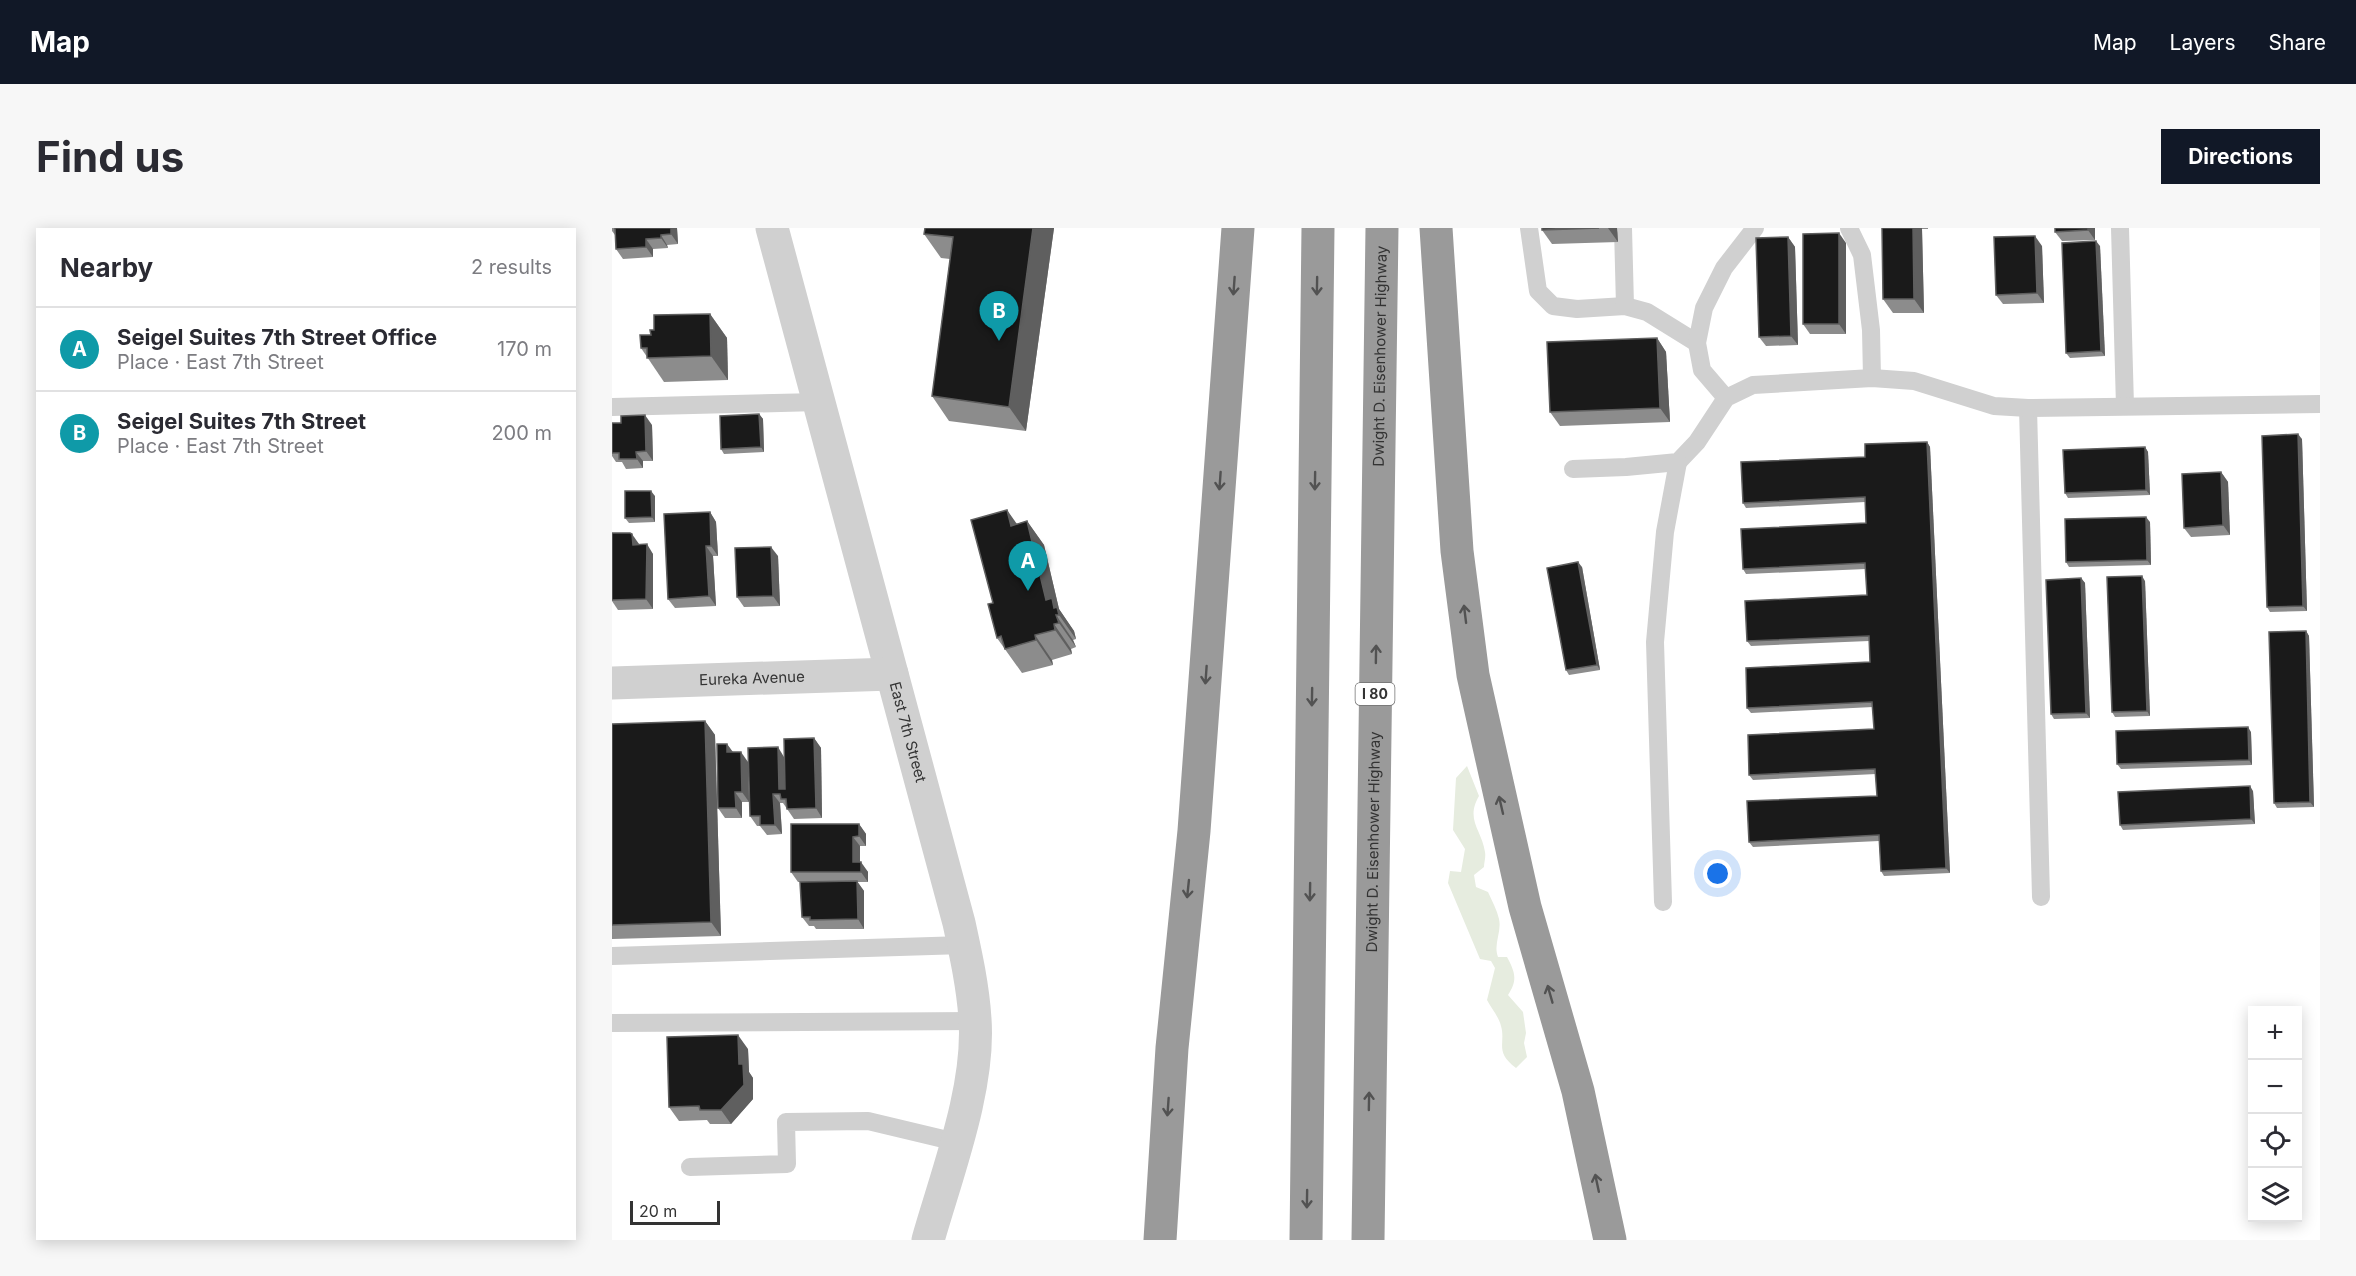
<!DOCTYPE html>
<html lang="en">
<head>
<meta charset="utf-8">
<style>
	:root { --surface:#fff; --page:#f7f7f7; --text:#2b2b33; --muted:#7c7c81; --line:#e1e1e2; --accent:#111827 }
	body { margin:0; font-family:Inter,sans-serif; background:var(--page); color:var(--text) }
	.controls { position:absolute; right:18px; bottom:18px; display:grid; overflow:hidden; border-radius:0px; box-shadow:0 3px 15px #0003 }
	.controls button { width:54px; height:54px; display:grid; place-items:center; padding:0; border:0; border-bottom:2px solid var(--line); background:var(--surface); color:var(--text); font:30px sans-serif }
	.scale { position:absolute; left:18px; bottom:15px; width:90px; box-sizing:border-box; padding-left:6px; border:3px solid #333; border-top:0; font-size:16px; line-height:21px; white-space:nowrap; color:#333; -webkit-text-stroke:4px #fff; paint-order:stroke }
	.you { position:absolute; left:1106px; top:646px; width:21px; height:21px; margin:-15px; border:4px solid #fff; border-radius:50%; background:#1a73e8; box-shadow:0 0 0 9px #1a73e833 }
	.badge { display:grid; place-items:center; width:39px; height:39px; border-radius:50%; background:var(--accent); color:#fff; font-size:20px; font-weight:700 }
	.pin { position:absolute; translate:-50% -50px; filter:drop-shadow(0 2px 3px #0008) }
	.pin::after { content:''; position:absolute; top:32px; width:21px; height:18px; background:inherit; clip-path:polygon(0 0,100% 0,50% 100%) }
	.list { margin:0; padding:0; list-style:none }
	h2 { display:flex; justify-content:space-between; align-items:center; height:78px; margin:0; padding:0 24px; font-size:26px }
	h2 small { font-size:20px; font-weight:400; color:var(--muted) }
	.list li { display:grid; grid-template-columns:39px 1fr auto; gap:18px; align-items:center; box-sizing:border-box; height:84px; padding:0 24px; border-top:2px solid var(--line) }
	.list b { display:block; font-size:22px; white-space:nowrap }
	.list p { margin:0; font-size:20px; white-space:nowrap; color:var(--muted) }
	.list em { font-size:20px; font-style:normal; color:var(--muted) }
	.icon { flex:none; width:33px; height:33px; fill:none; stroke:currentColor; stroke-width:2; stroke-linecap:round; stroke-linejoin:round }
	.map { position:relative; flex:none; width:1708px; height:1012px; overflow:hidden; border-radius:0px }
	header { display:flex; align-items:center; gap:36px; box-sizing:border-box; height:84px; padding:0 30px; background:var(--accent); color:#fff }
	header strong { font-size:28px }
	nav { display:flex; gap:33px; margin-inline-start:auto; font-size:21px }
	.intro { display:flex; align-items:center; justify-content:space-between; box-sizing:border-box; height:144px; padding:0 36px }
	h1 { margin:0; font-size:42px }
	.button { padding:15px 27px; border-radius:0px; background:var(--accent); color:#fff; font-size:21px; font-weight:700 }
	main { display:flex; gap:36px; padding:0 36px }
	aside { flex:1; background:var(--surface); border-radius:0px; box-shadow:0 3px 15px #0003 }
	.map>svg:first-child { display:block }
	.green { fill:#e6ecdf }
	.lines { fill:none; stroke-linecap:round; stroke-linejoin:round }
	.lane { stroke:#d0d0d0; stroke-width:18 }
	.street { stroke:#d0d0d0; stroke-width:33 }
	.highway { stroke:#9a9a9a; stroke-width:33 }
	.wall { fill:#8c8c8c }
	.shaded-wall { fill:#5f5f5f }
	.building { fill:#1a1a1a; stroke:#5f5f5f; stroke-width:1.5 }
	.oneway { stroke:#525252 }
	.labels { text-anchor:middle; stroke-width:6; stroke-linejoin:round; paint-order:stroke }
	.shield { fill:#fff; stroke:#707070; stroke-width:1.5 }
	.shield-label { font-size:14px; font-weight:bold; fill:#333 }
	.street-label { font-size:15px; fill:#333; stroke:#fff }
</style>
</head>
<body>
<header>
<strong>Map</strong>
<nav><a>Map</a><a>Layers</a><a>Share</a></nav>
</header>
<div class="intro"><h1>Find us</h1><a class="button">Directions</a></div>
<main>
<aside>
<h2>Nearby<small>2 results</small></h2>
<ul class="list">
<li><span class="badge" style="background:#0f9aa8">A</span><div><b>Seigel Suites 7th Street Office</b><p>Place · East 7th Street</p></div><em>170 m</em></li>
<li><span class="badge" style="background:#0f9aa8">B</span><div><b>Seigel Suites 7th Street</b><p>Place · East 7th Street</p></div><em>200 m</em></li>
</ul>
</aside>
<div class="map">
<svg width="1708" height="1012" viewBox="0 0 1708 1012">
	<rect width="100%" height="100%" fill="#fff"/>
	<path class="green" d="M855 538 867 568C853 592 870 602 873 624 874 629 872 635 872 639L862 647 864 659 876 664C880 673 885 682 887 691 890 704 881 716 886 729H895C903 744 906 752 896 767L911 784 914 805 912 815 915 829 904 840C882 824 894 815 889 798 887 789 879 780 875 772L883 740 879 733 868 731 836 655 838 643 849 644 853 621 841 602 844 550Z"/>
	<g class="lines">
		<g class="lane">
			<polyline points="917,0 926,63 941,78 965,81 1013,78 1035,84 1085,115"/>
			<polyline points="1011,0 1013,78"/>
			<polyline points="1237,0 1250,27 1259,102 1260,150"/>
			<polyline points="1508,0 1513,178"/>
			<polyline points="1114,170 1090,142 1085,115 1092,80 1112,40 1143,0"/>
			<polyline points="0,179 207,174"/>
			<polyline points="1416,180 1429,669"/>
			<polyline points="961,241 1014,239 1066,234 1085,214 1114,170 1141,157 1260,150 1302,153 1382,178 1416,180 1708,176"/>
			<polyline points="1051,674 1043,414 1053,304 1066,234"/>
			<polyline points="0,728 352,717"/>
			<polyline points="0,795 364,793"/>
			<polyline points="78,939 175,936 174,894 256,893 344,914"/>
		</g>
		<g class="street">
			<path id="s1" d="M160 0 347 695C354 727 361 759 363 791 368 860 335 945 316 1012"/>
			<path id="s2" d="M0 455 280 446"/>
		</g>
		<g class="highway">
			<polyline points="824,0 845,323 861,447 913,679 966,863 998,1012"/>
			<polyline points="548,1012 560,820 582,603 626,0"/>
			<polyline points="694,1012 706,0"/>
			<path id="s3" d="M756 1012 770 0"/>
		</g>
	</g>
	<g class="wall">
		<polygon points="0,0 65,0 66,16 55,17 56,20 41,21 41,29 11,31 4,21 3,7 0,3"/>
		<polygon points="442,0 414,203 337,193 320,168 338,31 329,30 312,6"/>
		<polygon points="930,0 1005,0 1006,14 940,16 930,2"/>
		<polygon points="1270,0 1316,0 1316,1 1310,1 1312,85 1281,85 1271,71"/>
		<polygon points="1443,0 1483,0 1483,12 1450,13 1443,4"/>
		<polygon points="1176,9 1183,19 1186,117 1154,118 1147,109"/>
		<polygon points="1234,15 1234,106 1198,106 1191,96"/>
		<polygon points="1430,18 1432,75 1391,76 1384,67"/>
		<polygon points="1488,18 1493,128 1458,130 1454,125"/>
		<polygon points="98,86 115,110 116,152 52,154 29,120 42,102"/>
		<polygon points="1045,110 1054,124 1058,194 948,198 938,184"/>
		<polygon points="147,186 151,191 152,224 112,226 109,221"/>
		<polygon points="0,195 40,197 41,233 31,233 31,240 14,241 10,234 4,234 0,228"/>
		<polygon points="1690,211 1695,383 1658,384 1655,379"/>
		<polygon points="1315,214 1318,219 1338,645 1272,648 1269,643 1267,613 1141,619 1137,614 1265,568 1264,546 1141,552 1137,547 1262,501 1261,479 1139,485 1135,480 1258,434 1257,413 1139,418 1135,413 1255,367 1254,341 1134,346 1131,341 1254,295 1253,274 1134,280 1131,275 1253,229"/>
		<polygon points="1533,219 1536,224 1538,267 1456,270 1453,265"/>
		<polygon points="1609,244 1616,254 1618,307 1579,309 1572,300"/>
		<polygon points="43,268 43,294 17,295 13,290"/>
		<polygon points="395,282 404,296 415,293 432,317 447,381 462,403 464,411 461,412 464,419 459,421 460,426 440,432 441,437 410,445 385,410 381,375"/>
		<polygon points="98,284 104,294 106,328 101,328 104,378 63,380 56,371"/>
		<polygon points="1538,294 1539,337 1457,339 1454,334"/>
		<polygon points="0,305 27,316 41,326 41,381 6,382 0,373"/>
		<polygon points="166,328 168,378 132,379 125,369"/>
		<polygon points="970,339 988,442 957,447 954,442"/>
		<polygon points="1469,350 1473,355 1478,490 1442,491 1439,486"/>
		<polygon points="1533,353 1538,488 1503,489 1500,484"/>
		<polygon points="1694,403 1697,408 1702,579 1665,580 1662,575"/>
		<polygon points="93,493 103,507 109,708 0,711 0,496"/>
		<polygon points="1639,504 1640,537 1509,541 1505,536"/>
		<polygon points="202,510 209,520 210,590 182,591 171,575 168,575 170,606 155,607 148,598 145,598 138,588 172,529"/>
		<polygon points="115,516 121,524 136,534 137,574 130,574 130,590 113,590 106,580"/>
		<polygon points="1641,563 1643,596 1511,602 1508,597"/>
		<polygon points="247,596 254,606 254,618 248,618 248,634 256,644 256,654 245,654 252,663 252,701 204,701 202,698 197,698 190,689 224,654 186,654 179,644"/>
		<polygon points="136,821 137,844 141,850 141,871 119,896 98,896 95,892 67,893 57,879"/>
	</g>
	<g class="shaded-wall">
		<polygon points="59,0 65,0 66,16 59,6"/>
		<polygon points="421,0 442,0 414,203 397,179"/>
		<polygon points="996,0 1005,0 1006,14"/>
		<polygon points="1301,0 1310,0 1310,1 1312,85 1302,71"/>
		<polygon points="1476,0 1483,0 1483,12 1476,2"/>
		<polygon points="1227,5 1234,15 1234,106 1227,96"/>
		<polygon points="49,7 55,17 56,20 49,10"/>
		<polygon points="1423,8 1430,18 1432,75 1425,65"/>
		<polygon points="1176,9 1183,19 1186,117 1179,108"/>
		<polygon points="34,11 41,21 41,29 34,19"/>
		<polygon points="1484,13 1488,18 1493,128 1489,123"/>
		<polygon points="98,86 115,110 116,152 99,128"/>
		<polygon points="1045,110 1054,124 1058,194 1048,180"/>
		<polygon points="147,186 151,191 152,224 149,219"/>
		<polygon points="33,187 40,197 41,233 34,223"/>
		<polygon points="1686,206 1690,211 1695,383 1691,378"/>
		<polygon points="1315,214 1318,219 1338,645 1334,640"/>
		<polygon points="1533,219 1536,224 1538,267 1534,262"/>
		<polygon points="24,224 31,233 31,240 25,231"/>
		<polygon points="1609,244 1616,254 1618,307 1611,297"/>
		<polygon points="39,263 43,268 43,294 40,289"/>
		<polygon points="395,282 412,306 399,298"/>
		<polygon points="98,284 104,294 106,328 99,318"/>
		<polygon points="1534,289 1538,294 1539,337 1535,332"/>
		<polygon points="415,293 432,317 447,381 462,403 464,411 447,387 434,372"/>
		<polygon points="20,306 27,316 27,326 21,317"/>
		<polygon points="35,316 41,326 41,381 34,371"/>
		<polygon points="94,318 101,328 104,378 97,368"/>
		<polygon points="159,319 166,328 168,378 161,368"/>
		<polygon points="966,334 970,339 988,442 985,437"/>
		<polygon points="1530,348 1533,353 1538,488 1535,483"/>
		<polygon points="1469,350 1473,355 1478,490 1474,485"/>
		<polygon points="444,387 461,412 464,419 447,395"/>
		<polygon points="442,396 459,421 460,426 443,402"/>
		<polygon points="1694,403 1697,408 1702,579 1698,574"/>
		<polygon points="423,407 440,432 441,437 424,412"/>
		<polygon points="93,493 103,507 109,708 99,694"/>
		<polygon points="1636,499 1639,504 1640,537 1637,532"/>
		<polygon points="202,510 209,520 210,590 204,580"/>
		<polygon points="115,516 122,526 115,524"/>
		<polygon points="166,519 172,529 174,571 167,561"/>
		<polygon points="129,524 136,534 137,574 130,564"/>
		<polygon points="1638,558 1641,563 1643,596 1639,591"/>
		<polygon points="123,564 130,574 130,590 124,580"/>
		<polygon points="161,566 168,575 170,606 163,597"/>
		<polygon points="247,596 254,606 254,618 247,608"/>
		<polygon points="241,609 248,618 248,644 241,634"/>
		<polygon points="249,634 256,644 256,654 249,644"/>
		<polygon points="245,653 252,663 252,701 246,691"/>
		<polygon points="126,807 136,821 137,844 141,850 141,871 119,896 109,882 127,836"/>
	</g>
	<g class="building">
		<polygon points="3,0 59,0 59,6 49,7 49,10 34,11 34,19 4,21"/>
		<polygon points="313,0 421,0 397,179 320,168 341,9 312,6"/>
		<polygon points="930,0 987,0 930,2"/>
		<polygon points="1270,0 1301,0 1302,71 1271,71"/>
		<polygon points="1443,0 1476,0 1476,2 1443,4"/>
		<polygon points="1227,5 1227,96 1191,96 1191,6"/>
		<polygon points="1423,8 1425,65 1384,67 1382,9"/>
		<polygon points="1176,9 1179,108 1147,109 1144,10"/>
		<polygon points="1484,13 1489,123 1454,125 1450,15"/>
		<polygon points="98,86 99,128 35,130 35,120 29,120 28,107 39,107 38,102 42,102 42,87"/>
		<polygon points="1045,110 1048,180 938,184 935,114"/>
		<polygon points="147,186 149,219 109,221 108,188"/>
		<polygon points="33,187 34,223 24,224 25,231 7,231 7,225 0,225 0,195 9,195 9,188"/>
		<polygon points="1686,206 1691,378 1655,379 1650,208"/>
		<polygon points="1315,214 1334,640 1269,643 1267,607 1137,614 1135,573 1265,568 1263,541 1137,547 1136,507 1262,501 1260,474 1135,480 1134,440 1258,434 1257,408 1135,413 1133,373 1255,367 1253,335 1131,341 1129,301 1254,295 1253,269 1131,275 1129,234 1253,229 1253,216"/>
		<polygon points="1533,219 1534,262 1453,265 1451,222"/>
		<polygon points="1609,244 1611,297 1572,300 1570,246"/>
		<polygon points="13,263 39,263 40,289 13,290"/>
		<polygon points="395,282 399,298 415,293 434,372 440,370 442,380 445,379 447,387 444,387 447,395 442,396 443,402 423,407 424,412 393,421 389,408 385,410 376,376 381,375 359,292"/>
		<polygon points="98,284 99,318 94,318 97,368 56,371 52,286"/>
		<polygon points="1534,289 1535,332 1454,334 1453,291"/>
		<polygon points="0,305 18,305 20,306 21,317 35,316 34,371 0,372"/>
		<polygon points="159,319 161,368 125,369 123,320"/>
		<polygon points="966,334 985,437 954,442 935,340"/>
		<polygon points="1530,348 1535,483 1500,484 1495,349"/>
		<polygon points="1469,350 1474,485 1439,486 1434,352"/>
		<polygon points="1694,403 1698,574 1662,575 1657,404"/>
		<polygon points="93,493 99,694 0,697 0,496"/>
		<polygon points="1636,499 1637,532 1505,536 1504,503"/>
		<polygon points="202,510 204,580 175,581 174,571 169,571 168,566 161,566 163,597 148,597 148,588 138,588 136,520 166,519 167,561 173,561 172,511"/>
		<polygon points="105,516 115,516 115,524 129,524 130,564 123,564 124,580 106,580"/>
		<polygon points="1638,558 1639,591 1508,597 1506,564"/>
		<polygon points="179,596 247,596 247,608 241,609 241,634 249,634 249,644 179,644"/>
		<polygon points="245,653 246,691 198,692 198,689 190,689 188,654"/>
		<polygon points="126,807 127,836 131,836 132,857 109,882 88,882 87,878 57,879 55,809"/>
	</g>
	<defs><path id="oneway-shaft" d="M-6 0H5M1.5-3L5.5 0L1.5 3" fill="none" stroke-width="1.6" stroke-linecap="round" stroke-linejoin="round" transform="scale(1.5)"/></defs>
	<g class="oneway">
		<use href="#oneway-shaft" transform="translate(622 58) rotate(94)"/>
		<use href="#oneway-shaft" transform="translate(705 58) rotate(91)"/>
		<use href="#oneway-shaft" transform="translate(608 253) rotate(94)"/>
		<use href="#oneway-shaft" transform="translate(703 253) rotate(91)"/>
		<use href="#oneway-shaft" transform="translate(853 386) rotate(-97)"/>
		<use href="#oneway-shaft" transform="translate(764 426) rotate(-89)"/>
		<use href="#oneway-shaft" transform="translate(594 447) rotate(94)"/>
		<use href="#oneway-shaft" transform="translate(700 469) rotate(91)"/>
		<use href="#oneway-shaft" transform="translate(889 577) rotate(-103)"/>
		<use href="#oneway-shaft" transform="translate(576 661) rotate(96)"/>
		<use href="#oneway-shaft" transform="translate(698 664) rotate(91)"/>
		<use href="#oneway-shaft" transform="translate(938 766) rotate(-106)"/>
		<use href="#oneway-shaft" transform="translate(757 873) rotate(-89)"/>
		<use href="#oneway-shaft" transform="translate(556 879) rotate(94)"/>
		<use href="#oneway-shaft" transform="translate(985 955) rotate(-102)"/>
		<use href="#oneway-shaft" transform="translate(695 971) rotate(91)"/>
	</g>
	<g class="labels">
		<rect class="shield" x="743.5" y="455" width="39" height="22" rx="4.5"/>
		<g class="shield-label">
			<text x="763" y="471">I 80</text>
		</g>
		<g class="street-label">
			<text dy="5" stroke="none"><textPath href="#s3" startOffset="884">Dwight D. Eisenhower Highway</textPath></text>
			<text dy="5" stroke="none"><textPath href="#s2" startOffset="140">Eureka Avenue</textPath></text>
			<text dy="5" stroke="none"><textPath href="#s1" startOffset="522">East 7th Street</textPath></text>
			<text dy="5" stroke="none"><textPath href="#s3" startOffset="398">Dwight D. Eisenhower Highway</textPath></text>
		</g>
	</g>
</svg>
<div class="controls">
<button>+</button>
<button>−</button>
<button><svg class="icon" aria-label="locate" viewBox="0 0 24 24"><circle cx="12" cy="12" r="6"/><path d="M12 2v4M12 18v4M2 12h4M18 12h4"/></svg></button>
<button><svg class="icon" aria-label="layers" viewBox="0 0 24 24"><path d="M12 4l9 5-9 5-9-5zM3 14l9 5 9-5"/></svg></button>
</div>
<div class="scale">20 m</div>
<div class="you"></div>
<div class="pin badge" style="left:416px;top:363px;background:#0f9aa8">A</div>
<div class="pin badge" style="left:387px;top:113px;background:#0f9aa8">B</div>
</div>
</main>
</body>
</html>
